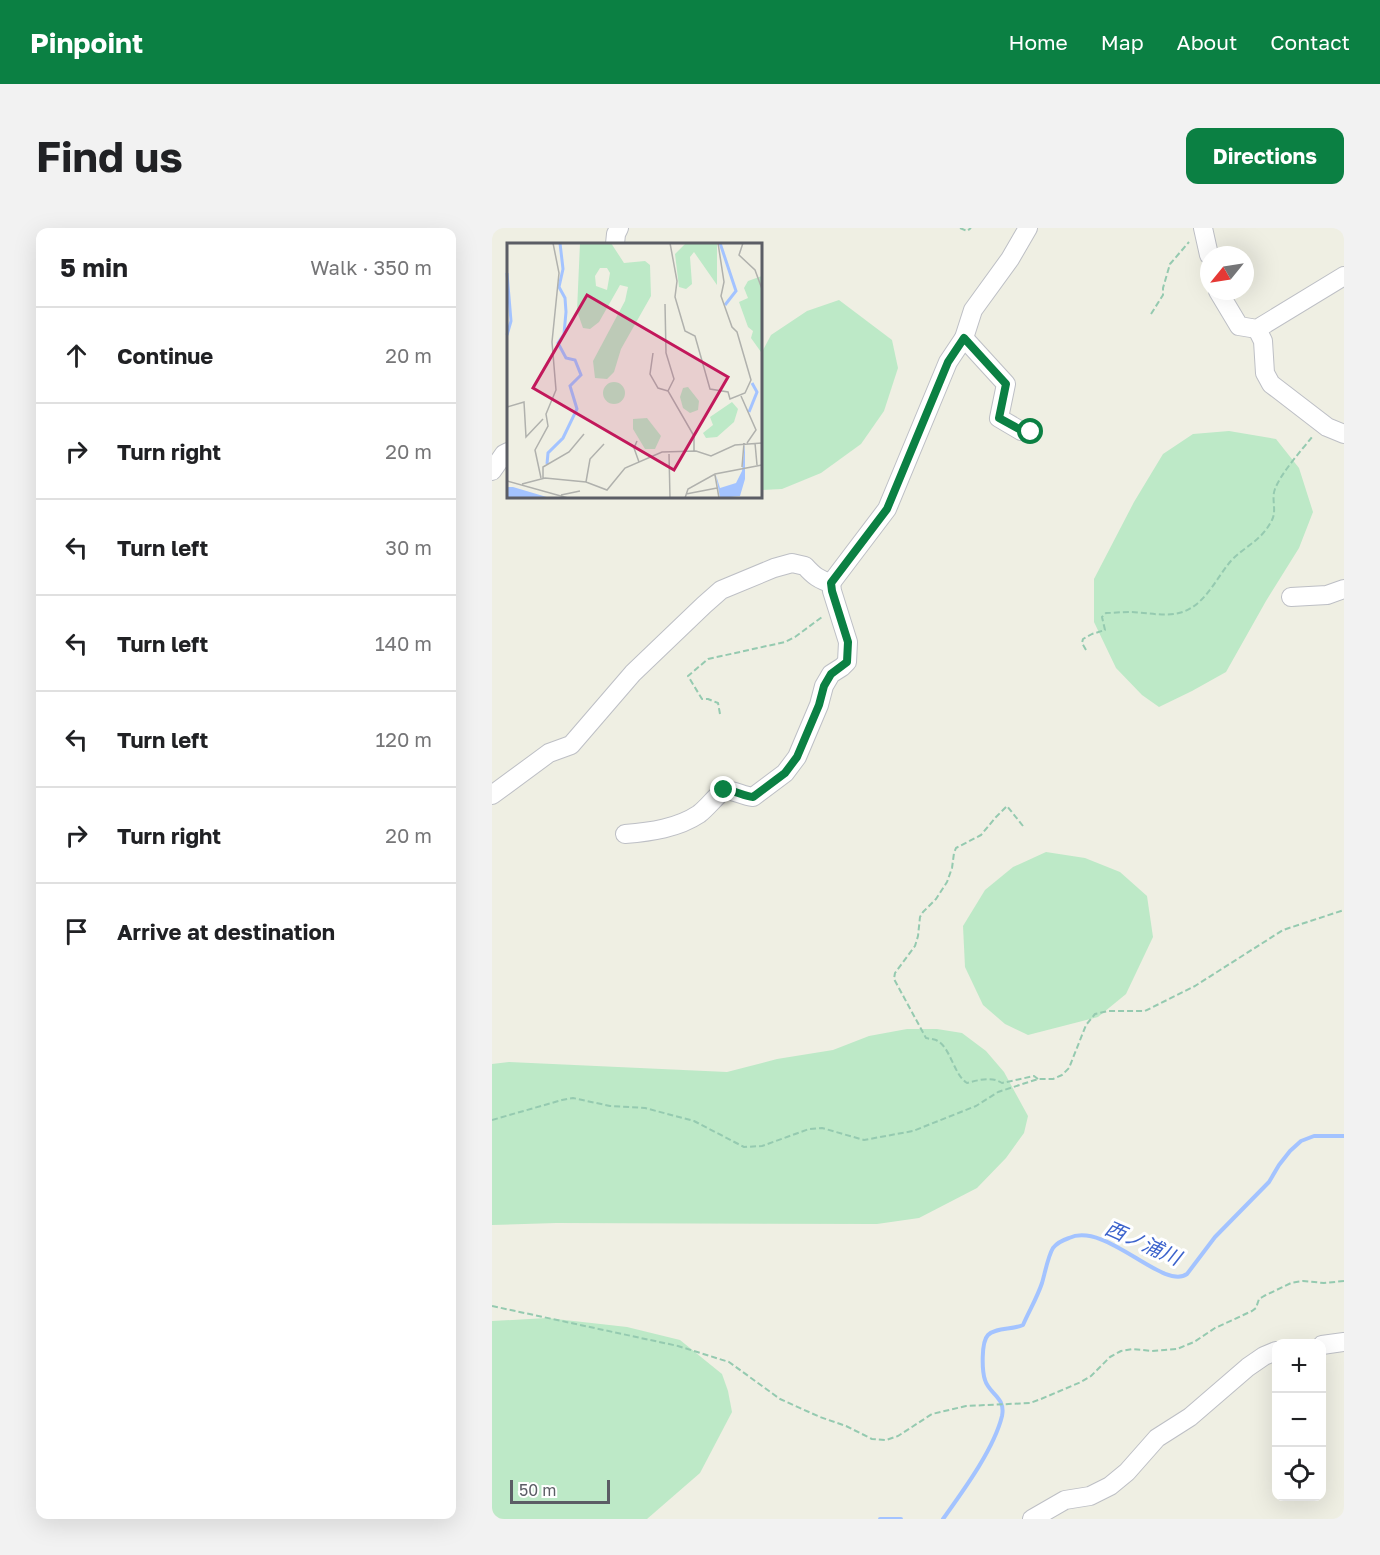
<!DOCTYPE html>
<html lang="en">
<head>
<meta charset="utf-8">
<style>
	:root { --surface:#fff; --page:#f2f2f2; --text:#202124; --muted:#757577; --line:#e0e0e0; --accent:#0b8043 }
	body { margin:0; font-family:"Golos Text","Noto Sans JP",sans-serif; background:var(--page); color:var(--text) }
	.controls { position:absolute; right:18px; bottom:18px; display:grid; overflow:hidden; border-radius:12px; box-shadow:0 6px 24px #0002 }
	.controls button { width:54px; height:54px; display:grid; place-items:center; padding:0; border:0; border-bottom:2px solid var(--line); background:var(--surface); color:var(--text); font:30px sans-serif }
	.compass { position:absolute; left:708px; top:18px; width:54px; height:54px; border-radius:50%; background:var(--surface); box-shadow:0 6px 24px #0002; rotate:240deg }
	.scale { position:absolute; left:18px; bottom:15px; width:100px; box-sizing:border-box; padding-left:6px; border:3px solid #5b5d65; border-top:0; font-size:16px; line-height:21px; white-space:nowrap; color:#5b5d65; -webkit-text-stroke:4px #fff; paint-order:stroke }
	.stop { position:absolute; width:18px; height:18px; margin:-14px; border:4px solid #0b8043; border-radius:50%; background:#fff }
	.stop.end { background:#0b8043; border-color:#fff; box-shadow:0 2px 6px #0008 }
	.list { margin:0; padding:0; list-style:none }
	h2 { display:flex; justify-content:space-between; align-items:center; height:78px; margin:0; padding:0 24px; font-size:26px }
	h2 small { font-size:20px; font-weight:400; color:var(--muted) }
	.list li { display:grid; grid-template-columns:39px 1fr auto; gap:18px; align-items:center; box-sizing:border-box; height:96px; padding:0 24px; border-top:2px solid var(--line) }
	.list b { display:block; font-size:22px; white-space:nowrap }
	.list em { font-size:20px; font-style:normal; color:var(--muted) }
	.icon { flex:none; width:33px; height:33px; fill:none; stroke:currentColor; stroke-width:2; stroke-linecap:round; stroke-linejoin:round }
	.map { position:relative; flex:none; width:852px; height:1291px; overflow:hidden; border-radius:12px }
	header { display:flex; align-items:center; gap:36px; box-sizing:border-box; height:84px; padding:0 30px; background:var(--accent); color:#fff }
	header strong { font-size:28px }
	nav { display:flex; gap:33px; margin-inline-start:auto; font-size:21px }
	.intro { display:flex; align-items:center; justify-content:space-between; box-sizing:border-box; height:144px; padding:0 36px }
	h1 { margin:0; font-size:42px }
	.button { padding:15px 27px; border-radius:12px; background:var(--accent); color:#fff; font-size:21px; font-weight:700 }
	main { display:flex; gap:36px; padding:0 36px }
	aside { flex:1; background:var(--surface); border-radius:12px; box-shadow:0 6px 24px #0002 }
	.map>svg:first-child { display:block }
	.green { fill:#bde9c7 }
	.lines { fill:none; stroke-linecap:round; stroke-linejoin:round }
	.stream { stroke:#a3c3ff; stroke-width:4 }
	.minor-casing { stroke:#bdbfc5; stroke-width:20 }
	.path { stroke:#95cab0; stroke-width:2; stroke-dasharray:6 3; stroke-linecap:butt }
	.minor { stroke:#fff; stroke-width:18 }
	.route { stroke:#0b8043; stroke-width:8 }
	.labels { text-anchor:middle; stroke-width:6; stroke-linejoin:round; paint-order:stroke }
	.water-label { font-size:20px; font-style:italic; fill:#3c63cc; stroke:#fff }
	.inset-river { fill:none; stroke:#a3c3ff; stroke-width:3 }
	.inset-road { fill:none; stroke:#b0b1ad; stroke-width:1.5 }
	.view { fill:#c2185b; fill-opacity:0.15; stroke:#c2185b; stroke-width:3 }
	.inset-edge { fill:none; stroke:#5b5d65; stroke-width:3 }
</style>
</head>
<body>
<header>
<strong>Pinpoint</strong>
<nav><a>Home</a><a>Map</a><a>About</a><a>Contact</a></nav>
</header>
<div class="intro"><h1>Find us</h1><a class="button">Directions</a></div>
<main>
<aside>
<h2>5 min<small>Walk · 350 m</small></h2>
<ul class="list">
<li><svg class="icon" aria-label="ahead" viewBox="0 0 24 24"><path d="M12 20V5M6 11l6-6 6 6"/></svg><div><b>Continue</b></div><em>20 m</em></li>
<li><svg class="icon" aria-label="right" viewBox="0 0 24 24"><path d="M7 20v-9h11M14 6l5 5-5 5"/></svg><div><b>Turn right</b></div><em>20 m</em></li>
<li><svg class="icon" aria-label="left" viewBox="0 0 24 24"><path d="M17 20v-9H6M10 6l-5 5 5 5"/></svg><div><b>Turn left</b></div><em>30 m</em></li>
<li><svg class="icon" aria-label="left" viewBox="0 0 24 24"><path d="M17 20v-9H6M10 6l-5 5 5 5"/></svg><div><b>Turn left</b></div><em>140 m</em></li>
<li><svg class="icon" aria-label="left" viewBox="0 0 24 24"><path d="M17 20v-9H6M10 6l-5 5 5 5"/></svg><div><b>Turn left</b></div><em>120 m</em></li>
<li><svg class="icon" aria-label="right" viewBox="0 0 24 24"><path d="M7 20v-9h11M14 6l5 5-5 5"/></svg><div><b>Turn right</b></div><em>20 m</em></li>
<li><svg class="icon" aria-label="arrive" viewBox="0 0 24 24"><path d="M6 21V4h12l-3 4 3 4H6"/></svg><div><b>Arrive at destination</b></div></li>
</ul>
</aside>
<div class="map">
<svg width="852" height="1291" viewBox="0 0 852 1291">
	<rect width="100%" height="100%" fill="#efefe3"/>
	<g class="green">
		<polygon points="347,72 400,112 406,140 392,183 369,216 329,245 290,261 269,262 269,126 279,107 315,83"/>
		<polygon points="737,203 784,211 807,240 821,284 807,320 774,373 734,444 700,463 667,479 650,467 624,440 602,394 602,351 642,274 671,226 701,206"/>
		<polygon points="554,624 593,630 628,644 655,668 661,709 634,766 606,789 536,807 513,796 491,777 473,739 471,698 493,662 521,639"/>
		<polygon points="415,801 445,801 470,805 494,823 512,844 536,888 532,905 514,930 485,960 427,990 385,996 64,995 0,997 0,836 17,834 235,844 285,831 341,822 377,808"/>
		<polygon points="55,1090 135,1099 188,1112 230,1146 236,1163 240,1184 208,1245 155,1291 0,1291 0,1093"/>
	</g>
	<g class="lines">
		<g class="stream">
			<polyline points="388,1291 409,1291"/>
			<path d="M451 1291C471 1263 502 1221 510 1188 514 1169 497 1166 493 1152 490 1143 489 1114 496 1107 504 1099 520 1102 531 1097 537 1083 545 1070 550 1055 553 1045 556 1028 561 1020 565 1015 571 1012 577 1010 614 993 671 1063 695 1046L723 1009 777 954 787 937 798 923 809 913 822 908H852"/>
		</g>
		<g class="minor-casing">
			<g id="minor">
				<polyline points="711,0 717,27"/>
				<polyline points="123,16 124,6 127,0"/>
				<polyline points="726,63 747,98 765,101 852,48"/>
				<polyline points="765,101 771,113 773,145 779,156 835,199 852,206"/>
				<polyline points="472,110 514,156 507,190 529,203 539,204"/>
				<polyline points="0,243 12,226 16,224"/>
				<polyline points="799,369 835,367 852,361"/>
				<path d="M0 567 57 525 79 517 141 445 212 377 229 362 282 340 300 335 313 338C321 347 327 352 339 355L395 281 456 134 472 110 481 82 518 31 536 0"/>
				<path d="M133 606C159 604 186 600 207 586 216 579 223 569 232 562 242 562 251 568 261 569L293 545 305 529 327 477 332 458 339 446 350 439 355 434 356 414 340 363 339 355"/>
				<polyline points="830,1117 852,1114"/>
				<polyline points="540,1291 573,1272 598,1268 618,1258 635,1244 665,1210 698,1189 756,1139 772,1128 784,1123"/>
			</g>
		</g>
		<g class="path">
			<polyline points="468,0 475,3 479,0"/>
			<polyline points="659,86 671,67 671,60 678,36 697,14"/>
			<path d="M594 422 590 415 591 411 600 406 613 402 610 389 614 385C621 385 629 384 637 384 653 384 671 389 687 385 712 379 723 352 738 334 752 318 769 314 780 292 785 282 779 271 783 261 789 245 809 223 820 209"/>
			<polyline points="228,486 226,475 216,471 210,471 196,448 216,431 293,414 303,409 330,389"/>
			<path d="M531 598 515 578 504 589 489 607 464 620 462 625 460 640 455 654 444 671 431 684 428 689 426 708 423 718 403 745 402 751 434 810C438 811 441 811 444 812 459 819 461 846 475 855 487 852 499 848 510 855L542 848 546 851"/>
			<polyline points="0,892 70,872 81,870 118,878 153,880 202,893 252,919 270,918 317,901 330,900 372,912 421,903 484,878 506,864 546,851 561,851 570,847 577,840 594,797 603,786 616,783 653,783 703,758 791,702 852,682"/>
			<polyline points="0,1078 186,1118 237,1134 288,1171 328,1189 354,1198 380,1211 394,1212 406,1208 440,1186 474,1178 538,1175 549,1171 589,1154 599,1148 618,1129 629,1123 641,1121 660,1123 685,1121 702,1114 723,1100 760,1083 764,1080 767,1071 772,1068 799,1055 811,1053 832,1055 852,1053"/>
		</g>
		<use href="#minor" class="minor"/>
	</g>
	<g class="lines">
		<path class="route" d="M232 562C242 562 251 568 261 569L293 545 305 529 327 477 332 458 339 446 355 434 356 414 340 363 339 355 395 281 456 134 472 110 514 156 507 190 529 202 539 204"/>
	</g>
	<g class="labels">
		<g class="water-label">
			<text transform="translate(651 1015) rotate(24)" y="7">西ノ浦川</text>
		</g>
	</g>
	<g transform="translate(15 15)">
		<rect width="255" height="255" fill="#efefe3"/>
		<path d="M73 0H104L117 20 138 18 143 22 144 53 114 106 107 129 100 136 88 135 86 118 118 58 121 44 113 42 92 79 83 86 76 85 70 68ZM93 25H100L103 30 100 47 89 43 88 33ZM179 0H210V42L187 9 183 14 185 41 179 46 172 44 168 11ZM255 33V108L254 109 244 95 246 88 241 84 232 59 241 55 237 45 241 38ZM96 150a11 11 0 1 1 22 0a11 11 0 1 1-22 0ZM181 144 192 158 191 167 183 170 176 165 173 154 176 145ZM225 159 231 166 227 179 210 194 199 195 196 190 206 182 203 174ZM140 175 154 193 148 206H138L126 186V176Z" fill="#bde9c7" fill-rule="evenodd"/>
		<path d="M238 200V236L233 253 213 255 209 232 213 245 229 240 235 228ZM0 244H6L43 255H0Z" fill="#a3c3ff"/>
		<path class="inset-river" d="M213 0 229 48 218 62M0 30 4 78 0 92M242 169 250 149 245 140M40 221 41 210 56 195 70 166 63 143 74 132 68 117 59 115 51 100 57 91 59 69 58 55 52 44 56 26 53 0"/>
		<path class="inset-road" d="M163 0 170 38 168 54 178 88 188 93 203 146 221 149 223 156 238 150 244 137 230 89 225 84 214 53 217 39 211 0M236 0 232 12 248 27 255 46M158 61 159 110 167 136 161 148 187 193V208M146 110 143 131 151 145 161 148M234 153 249 187 240 200M0 164 17 159 19 194 36 176M130 198 127 205 132 219M248 200 250 222M162 211 163 255M235 224 237 200M208 232 212 255M34 235 28 207 41 183 39 171 49 147 45 99 52 30 46 0M36 235V224L62 209 77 191M0 238 61 255M79 239 83 216 97 201M15 241 38 235 79 239 100 247 118 225 155 209 189 208 204 213 228 202 255 200M179 251 210 245M54 252 73 248M178 255 181 246 208 231 255 222"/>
		<path class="view" d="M80 52 221 134 167 227 26 145Z"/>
		<rect width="255" height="255" class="inset-edge"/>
	</g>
</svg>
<div class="controls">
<button>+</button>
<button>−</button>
<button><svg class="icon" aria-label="locate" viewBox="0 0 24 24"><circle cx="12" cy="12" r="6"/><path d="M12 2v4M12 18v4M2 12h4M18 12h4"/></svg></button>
</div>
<svg class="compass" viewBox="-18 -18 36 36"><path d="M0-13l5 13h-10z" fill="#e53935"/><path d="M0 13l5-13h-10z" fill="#757577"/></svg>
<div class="scale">50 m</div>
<div class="stop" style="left:539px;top:204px"></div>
<div class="stop end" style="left:232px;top:562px"></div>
</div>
</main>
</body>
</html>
